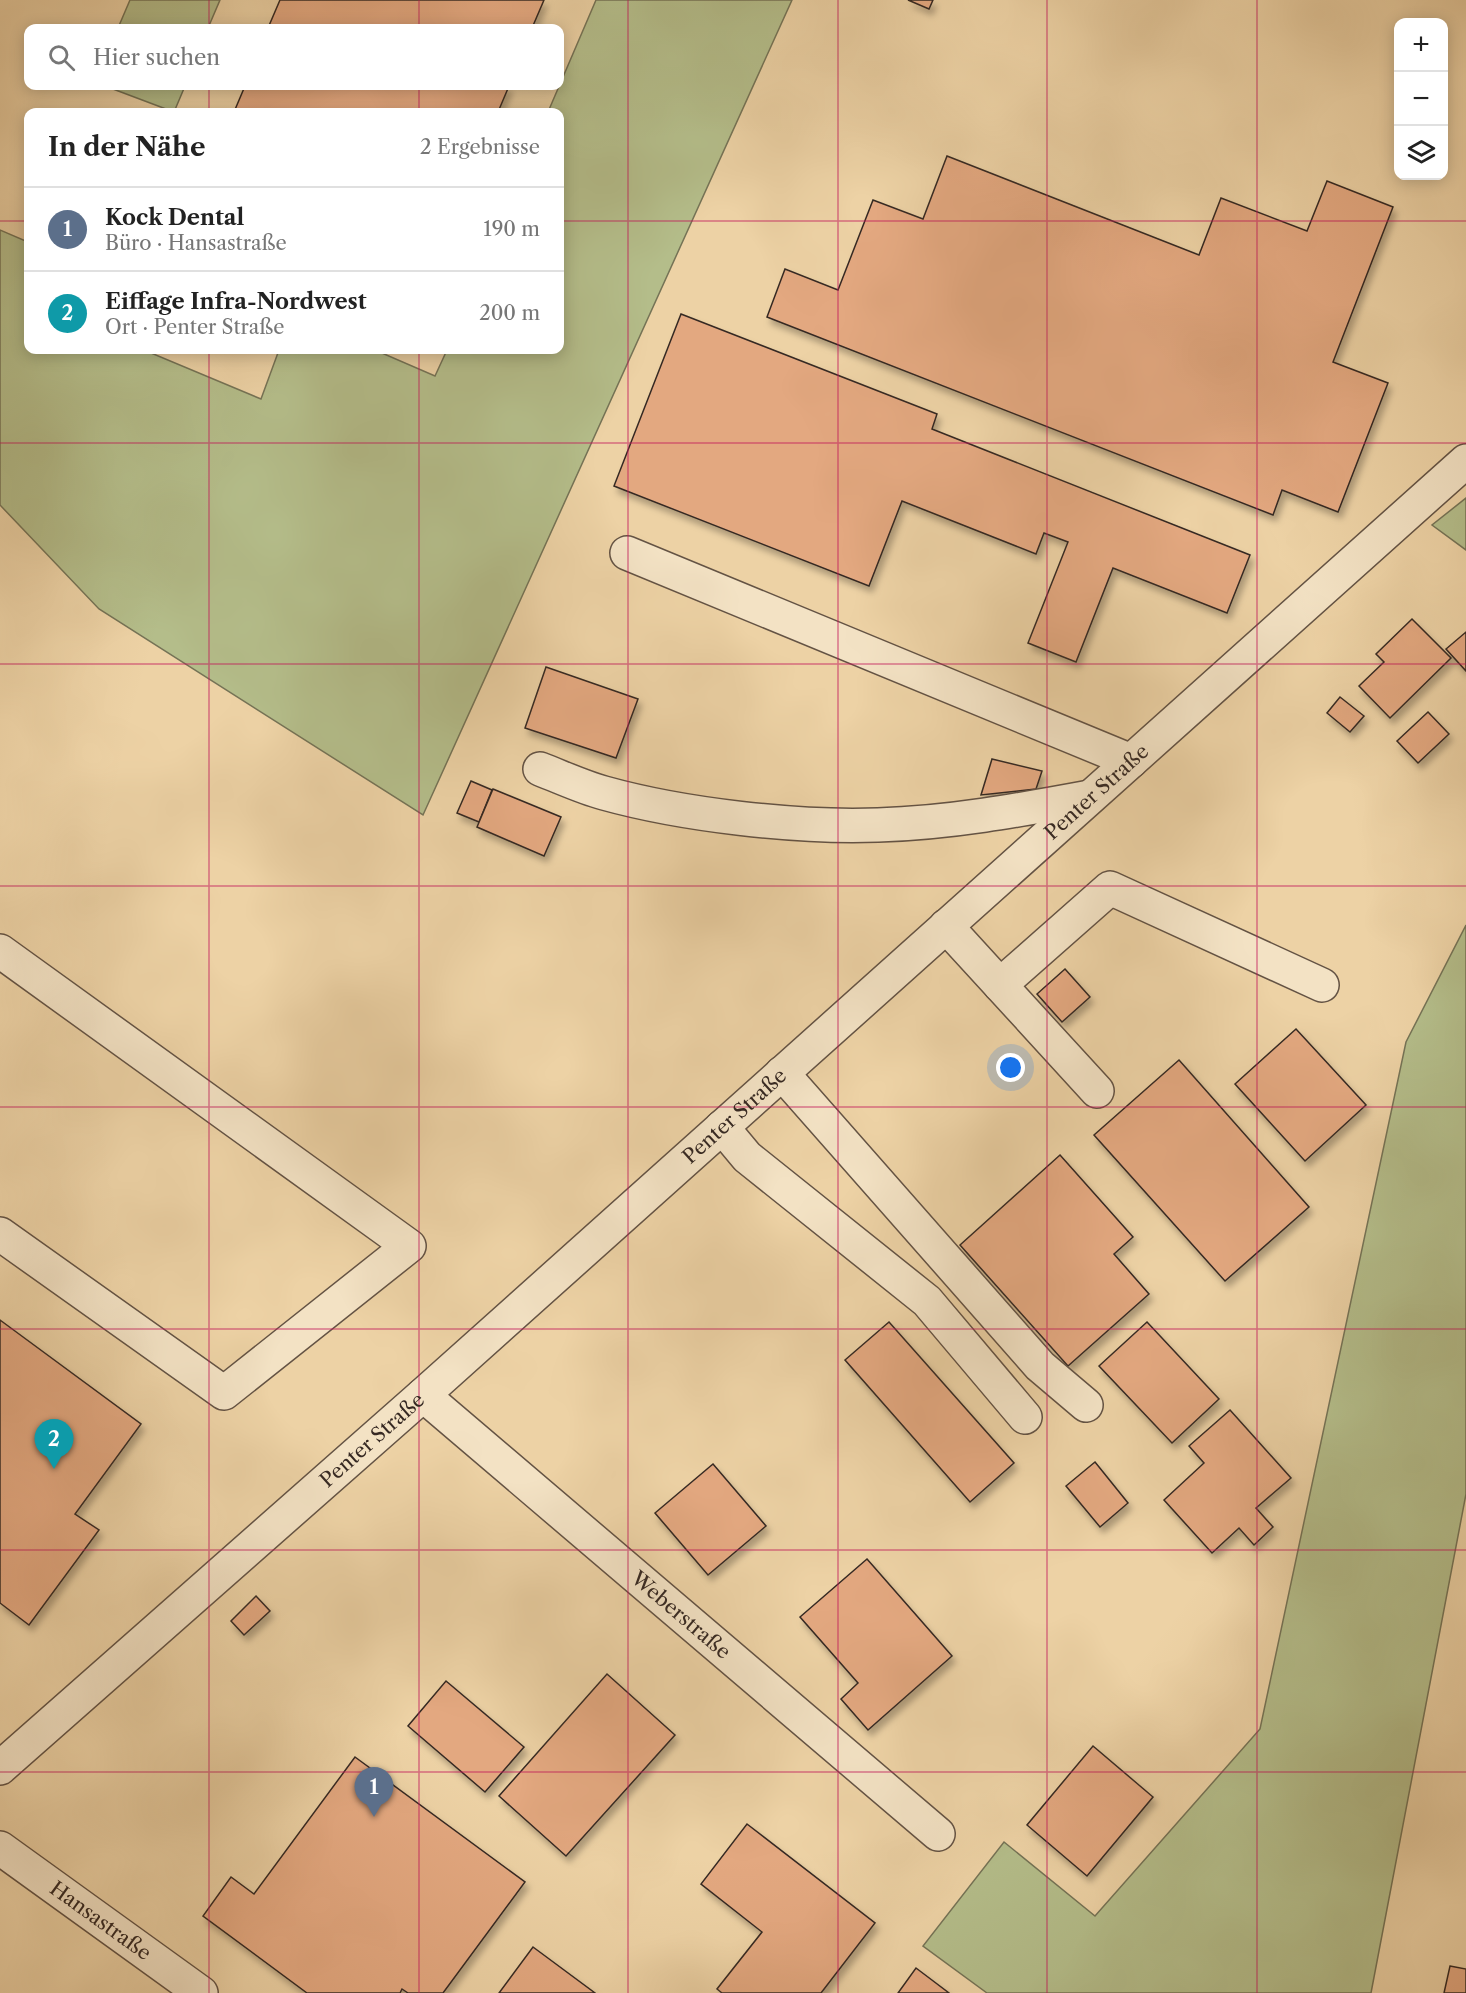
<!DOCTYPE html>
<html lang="de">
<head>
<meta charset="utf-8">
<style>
	:root { --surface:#fff; --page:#f2f2f2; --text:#222; --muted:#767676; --line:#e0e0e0; --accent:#b45309 }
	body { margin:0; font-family:"Libre Caslon Text",serif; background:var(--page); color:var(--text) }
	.controls { position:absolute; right:18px; top:18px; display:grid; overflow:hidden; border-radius:12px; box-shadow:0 3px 15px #0003 }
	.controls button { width:54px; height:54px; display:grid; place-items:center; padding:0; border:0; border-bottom:2px solid var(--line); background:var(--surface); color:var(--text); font:30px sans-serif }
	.you { position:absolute; left:1011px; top:1068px; width:21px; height:21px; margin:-15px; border:4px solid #fff; border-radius:50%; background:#1a73e8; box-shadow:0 0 0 9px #1a73e833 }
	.badge { display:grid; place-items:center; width:39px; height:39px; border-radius:50%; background:var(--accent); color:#fff; font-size:20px; font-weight:700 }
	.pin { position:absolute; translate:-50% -50px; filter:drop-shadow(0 2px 3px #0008) }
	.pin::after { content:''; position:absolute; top:32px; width:21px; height:18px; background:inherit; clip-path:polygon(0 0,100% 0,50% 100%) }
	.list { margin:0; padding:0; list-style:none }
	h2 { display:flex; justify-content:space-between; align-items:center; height:78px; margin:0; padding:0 24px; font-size:26px }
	h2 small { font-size:20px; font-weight:400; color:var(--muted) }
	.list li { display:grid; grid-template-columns:39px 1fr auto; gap:18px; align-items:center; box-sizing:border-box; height:84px; padding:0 24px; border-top:2px solid var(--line) }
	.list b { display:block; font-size:22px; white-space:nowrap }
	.list p { margin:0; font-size:20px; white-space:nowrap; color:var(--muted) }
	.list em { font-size:20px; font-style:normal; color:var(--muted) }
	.icon { flex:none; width:33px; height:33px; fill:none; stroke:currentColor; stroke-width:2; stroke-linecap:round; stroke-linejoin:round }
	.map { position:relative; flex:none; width:1466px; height:1993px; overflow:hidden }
	.search { position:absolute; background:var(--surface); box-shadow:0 3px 15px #0003; left:24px; top:24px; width:540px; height:66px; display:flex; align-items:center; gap:15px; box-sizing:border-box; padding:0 21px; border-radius:12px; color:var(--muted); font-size:22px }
	.panel { position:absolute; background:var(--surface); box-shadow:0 3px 15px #0003; left:24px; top:108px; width:540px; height:246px; border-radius:12px }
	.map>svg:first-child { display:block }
	.green { fill:#b4bd8a; stroke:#757356; stroke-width:1.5 }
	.building { fill:#e3a880; stroke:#362923; stroke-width:1.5; filter:url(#shadow) }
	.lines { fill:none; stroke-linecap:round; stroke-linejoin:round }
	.minor-casing { stroke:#645344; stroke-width:36 }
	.minor { stroke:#f3e2c4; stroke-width:33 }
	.grid { fill:none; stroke:#c2185b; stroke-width:1.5; stroke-opacity:0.55 }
	.labels { text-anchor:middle; stroke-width:4.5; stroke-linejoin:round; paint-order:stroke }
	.street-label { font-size:20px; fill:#362923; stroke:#f3e2c4 }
</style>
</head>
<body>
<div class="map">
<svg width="1466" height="1993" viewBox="0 0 1466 1993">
	<defs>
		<filter id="shadow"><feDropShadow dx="3.5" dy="6" stdDeviation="3" flood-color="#0004"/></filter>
	</defs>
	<rect width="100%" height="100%" fill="#edd2a5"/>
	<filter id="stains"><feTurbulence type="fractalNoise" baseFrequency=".00333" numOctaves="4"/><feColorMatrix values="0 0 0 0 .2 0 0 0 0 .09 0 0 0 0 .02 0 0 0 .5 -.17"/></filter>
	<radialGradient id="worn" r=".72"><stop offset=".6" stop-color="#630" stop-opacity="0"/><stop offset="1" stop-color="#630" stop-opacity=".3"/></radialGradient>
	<g class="green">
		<polygon points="130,0 220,0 208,28 118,28"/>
		<polygon points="596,0 792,0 423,815 99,609 0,505 0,230 28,242 28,350 144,350 261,399 279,350 375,350 435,376 447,350 560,350 560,112 548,112"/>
		<polygon points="105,86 185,86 174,112"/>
		<polygon points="1466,498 1466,550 1432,525"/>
		<polygon points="1466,925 1466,1494 1371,1993 987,1993 923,1946 1004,1842 1095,1916 1260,1729 1406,1042"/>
	</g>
	<g class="building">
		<polygon points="280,0 544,0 532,28 268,28"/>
		<polygon points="908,0 933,0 929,9"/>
		<polygon points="245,86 509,86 498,112 234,112"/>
		<polygon points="947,156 1199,255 1221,198 1307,231 1327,181 1393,207 1333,362 1388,383 1338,512 1282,490 1273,515 767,317 785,269 838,290 873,200 923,219"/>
		<polygon points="681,314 937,414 932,429 1250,555 1227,613 1113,568 1076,662 1028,643 1068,542 1044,533 1036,554 902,501 869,586 614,486"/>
		<polygon points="1412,619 1451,658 1390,718 1359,686 1384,662 1376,654"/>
		<polygon points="1466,632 1466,671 1446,649"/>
		<polygon points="546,667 638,699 616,758 525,728"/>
		<polygon points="1340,697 1364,716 1350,732 1327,713"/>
		<polygon points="1428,712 1449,734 1418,763 1397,741"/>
		<polygon points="992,759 1042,771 1036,789 981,795"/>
		<polygon points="471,781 492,790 479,822 457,813"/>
		<polygon points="493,789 561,817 544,856 477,827"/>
		<polygon points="1065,969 1090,997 1062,1022 1037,994"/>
		<polygon points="1296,1029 1366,1105 1305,1161 1235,1084"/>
		<polygon points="1179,1060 1309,1207 1225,1281 1094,1135"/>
		<polygon points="1060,1155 1133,1237 1114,1254 1149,1294 1068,1366 960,1245"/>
		<polygon points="0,1320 141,1424 75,1514 99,1530 29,1625 0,1603"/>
		<polygon points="889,1322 1014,1463 970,1502 845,1360"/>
		<polygon points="1147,1322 1219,1399 1172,1443 1099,1366"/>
		<polygon points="1230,1410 1291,1478 1256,1508 1273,1527 1254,1545 1239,1528 1212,1553 1164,1500 1204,1463 1189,1446"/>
		<polygon points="1095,1462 1128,1503 1100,1527 1066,1486"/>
		<polygon points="713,1464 766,1526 708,1575 655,1513"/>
		<polygon points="867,1559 952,1656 868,1730 841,1699 858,1683 800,1617"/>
		<polygon points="256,1596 270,1611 244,1635 231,1621"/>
		<polygon points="607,1674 675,1735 566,1856 499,1796"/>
		<polygon points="446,1681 524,1747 485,1792 408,1726"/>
		<polygon points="1093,1746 1153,1797 1087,1876 1027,1825"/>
		<polygon points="355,1757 525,1882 443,1993 408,1993 402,1989 400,1993 307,1993 203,1916 231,1877 254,1894"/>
		<polygon points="747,1824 875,1923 821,1993 722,1993 717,1989 762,1932 701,1884"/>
		<polygon points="533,1947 595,1993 499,1993"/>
		<polygon points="1450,1966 1466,1969 1466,1993 1444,1993"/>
		<polygon points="916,1968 949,1993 898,1993"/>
	</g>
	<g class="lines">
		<g class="minor-casing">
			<g id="minor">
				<polyline points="627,553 1131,761"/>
				<path d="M540 769C561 777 582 787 604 793 683 815 797 828 878 825 949 823 1020 810 1090 797"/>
				<polyline points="946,926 1097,1091"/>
				<polyline points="0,951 409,1246 224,1393 0,1234"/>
				<polyline points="1000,985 1110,888 1322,985"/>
				<polyline points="782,1073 1040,1366 1086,1405"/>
				<polyline points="722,1127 747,1157 927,1301 1025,1417"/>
				<path id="s1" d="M423 1395 938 1834"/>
				<path id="s2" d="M0 1768 423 1395 1466 461"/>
				<path id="s3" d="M0 1848 201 1993"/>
			</g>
		</g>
		<use href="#minor" class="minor"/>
	</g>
	<path class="grid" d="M209 0V28M419 0V28M628 0V1993M838 0V1993M1047 0V1993M1257 0V1993M209 86V112M419 86V112M0 221H28M560 221H1466M209 350V1993M419 350V1993M0 443H1466M0 664H1466M0 886H1466M0 1107H1466M0 1329H1466M0 1550H1466M0 1772H1466"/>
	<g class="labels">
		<g class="street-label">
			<text dy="7" stroke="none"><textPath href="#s2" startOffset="1468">Penter Straße</textPath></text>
			<text dy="7" stroke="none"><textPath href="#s2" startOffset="982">Penter Straße</textPath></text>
			<text dy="7" stroke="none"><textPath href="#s2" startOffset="496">Penter Straße</textPath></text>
			<text dy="7" stroke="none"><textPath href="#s1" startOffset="339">Weberstraße</textPath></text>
			<text dy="7" stroke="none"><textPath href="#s3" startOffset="124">Hansastraße</textPath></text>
		</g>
	</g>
	<rect width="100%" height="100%" filter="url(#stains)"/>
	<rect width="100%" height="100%" fill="url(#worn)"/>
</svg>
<div class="controls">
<button>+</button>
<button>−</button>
<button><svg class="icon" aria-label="layers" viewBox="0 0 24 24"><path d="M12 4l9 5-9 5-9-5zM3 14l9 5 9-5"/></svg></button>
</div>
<div class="you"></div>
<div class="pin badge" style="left:374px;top:1817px;background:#5c6f8a">1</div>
<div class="pin badge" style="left:54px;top:1469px;background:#0f9aa8">2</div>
<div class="search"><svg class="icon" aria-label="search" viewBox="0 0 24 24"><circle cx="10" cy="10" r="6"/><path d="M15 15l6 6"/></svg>Hier suchen</div>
<section class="panel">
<h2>In der Nähe<small>2 Ergebnisse</small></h2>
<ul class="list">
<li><span class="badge" style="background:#5c6f8a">1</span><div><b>Kock Dental</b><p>Büro · Hansastraße</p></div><em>190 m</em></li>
<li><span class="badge" style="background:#0f9aa8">2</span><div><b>Eiffage Infra-Nordwest</b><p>Ort · Penter Straße</p></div><em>200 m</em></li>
</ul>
</section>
</div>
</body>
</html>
